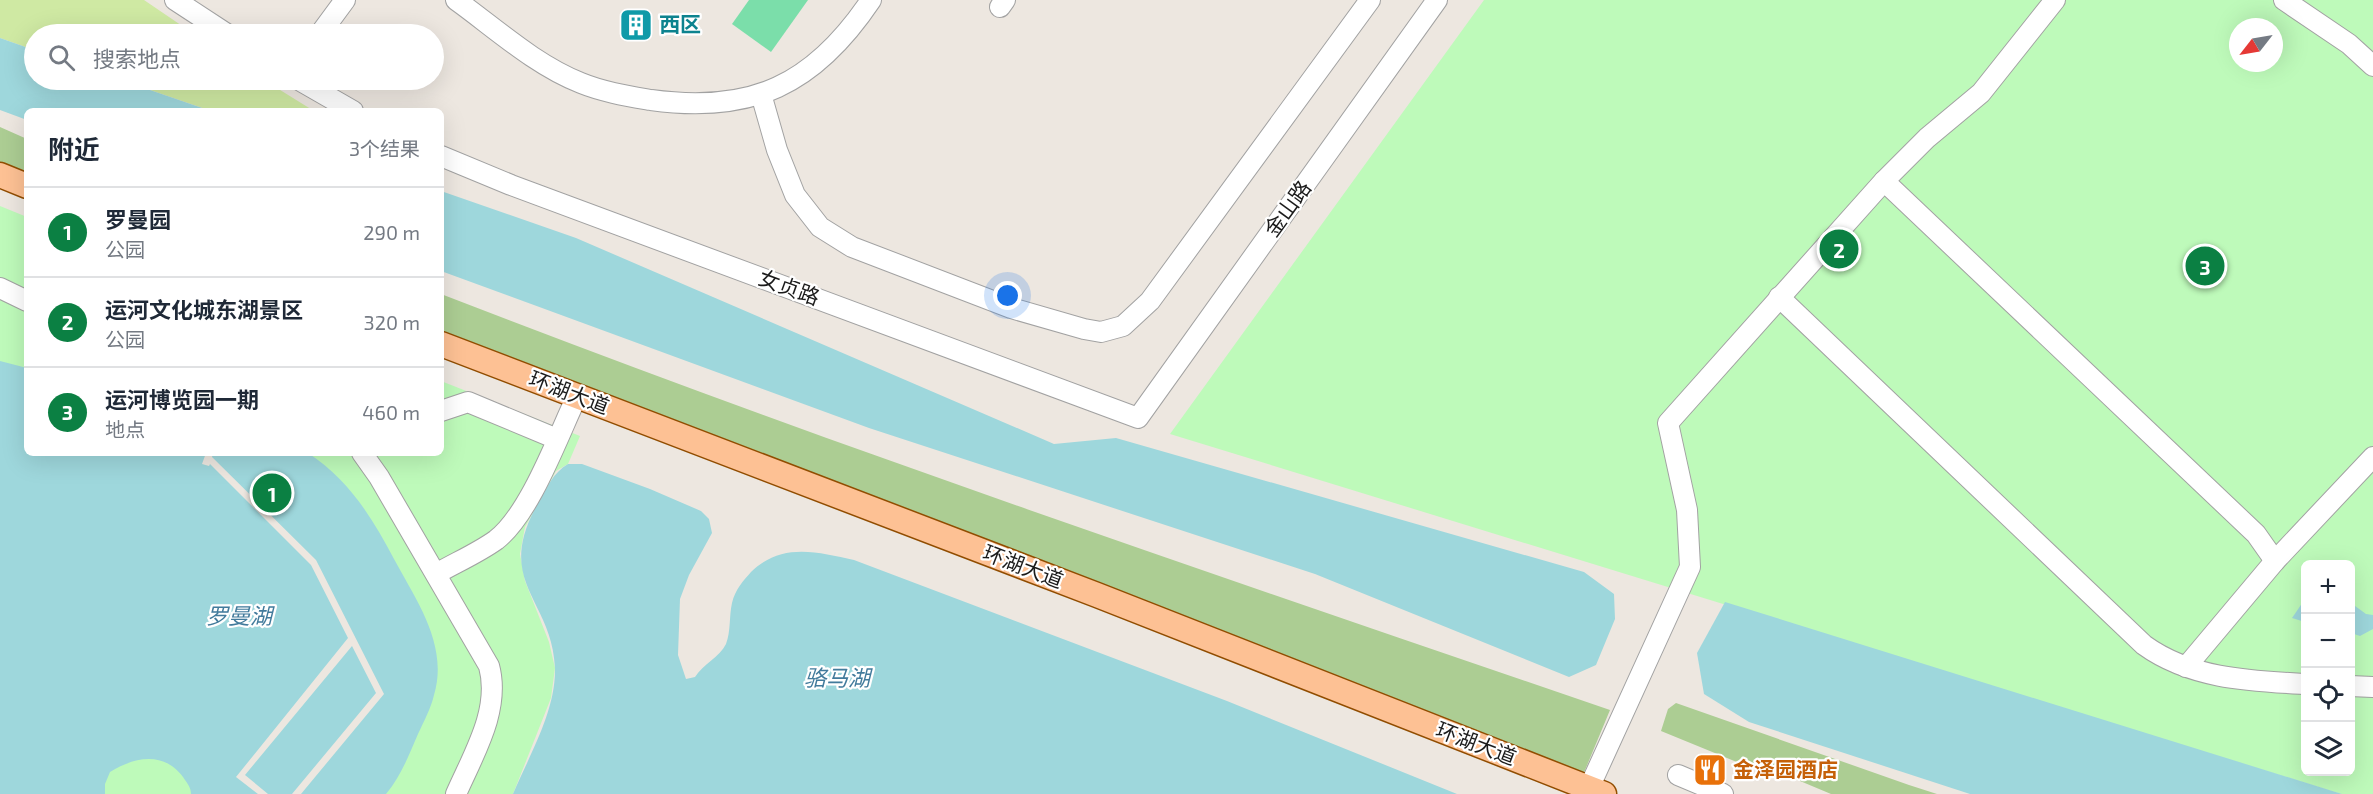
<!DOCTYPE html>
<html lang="zh">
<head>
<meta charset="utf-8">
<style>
	:root { --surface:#fff; --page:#f2f2f3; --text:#1f2937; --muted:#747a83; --line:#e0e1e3; --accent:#0b8043 }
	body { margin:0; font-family:"Exo 2","Noto Sans SC",sans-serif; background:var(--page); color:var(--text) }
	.controls { position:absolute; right:18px; bottom:18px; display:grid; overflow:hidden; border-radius:9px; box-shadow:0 6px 24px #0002 }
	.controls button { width:54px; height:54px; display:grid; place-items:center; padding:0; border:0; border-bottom:2px solid var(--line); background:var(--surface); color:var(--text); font:30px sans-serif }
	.compass { position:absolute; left:2229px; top:18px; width:54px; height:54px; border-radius:50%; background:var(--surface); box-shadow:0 6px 24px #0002; rotate:239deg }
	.you { position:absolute; left:1008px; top:296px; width:21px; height:21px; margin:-15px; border:4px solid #fff; border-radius:50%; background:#1a73e8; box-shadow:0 0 0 9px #1a73e833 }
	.badge { display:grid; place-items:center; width:39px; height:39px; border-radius:50%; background:var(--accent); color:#fff; font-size:20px; font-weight:700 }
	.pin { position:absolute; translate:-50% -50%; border:3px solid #fff; box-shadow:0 2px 6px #0006 }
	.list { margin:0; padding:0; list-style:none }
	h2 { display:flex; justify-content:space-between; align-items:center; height:78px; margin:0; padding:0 24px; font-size:26px }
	h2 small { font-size:20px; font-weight:400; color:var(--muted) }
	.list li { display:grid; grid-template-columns:39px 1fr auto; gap:18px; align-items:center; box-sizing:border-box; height:90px; padding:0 24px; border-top:2px solid var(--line) }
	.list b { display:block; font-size:22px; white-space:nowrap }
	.list p { margin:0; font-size:20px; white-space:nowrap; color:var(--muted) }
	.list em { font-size:20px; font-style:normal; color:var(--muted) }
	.icon { flex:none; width:33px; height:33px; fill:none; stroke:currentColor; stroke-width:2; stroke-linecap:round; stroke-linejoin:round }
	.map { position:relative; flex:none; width:2373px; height:794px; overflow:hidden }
	.search { position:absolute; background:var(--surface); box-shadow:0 6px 24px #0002; left:24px; top:24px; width:420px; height:66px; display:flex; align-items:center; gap:15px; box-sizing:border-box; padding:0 21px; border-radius:33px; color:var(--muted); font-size:22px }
	.panel { position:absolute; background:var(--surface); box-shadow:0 6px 24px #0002; left:24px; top:108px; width:420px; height:348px; border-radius:9px }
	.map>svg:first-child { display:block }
	.grass { fill:#cfe9a3 }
	.forest { fill:#accd93 }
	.park { fill:#befaba; fill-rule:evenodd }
	.pitch { fill:#7bdeaa }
	.water { fill:#9ed7dc }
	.pier { fill:#ede7e0 }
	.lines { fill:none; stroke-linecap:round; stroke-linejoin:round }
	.minor-casing { stroke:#a2a2a2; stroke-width:22 }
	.major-casing { stroke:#914d00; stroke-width:27 }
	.minor { stroke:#fff; stroke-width:20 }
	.major { stroke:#fdc194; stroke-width:24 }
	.labels { text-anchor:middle; stroke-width:4.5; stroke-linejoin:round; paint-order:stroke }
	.culture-label { font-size:21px; font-weight:bold; fill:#0d838f; stroke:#fff; text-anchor:start }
	.street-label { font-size:21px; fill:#1b1b1b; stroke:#fff }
	.food-label { font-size:21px; font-weight:bold; fill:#c56008; stroke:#fff; text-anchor:start }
	.water-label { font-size:22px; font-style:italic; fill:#427b9c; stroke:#fff }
</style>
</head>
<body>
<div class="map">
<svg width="2373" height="794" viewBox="0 0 2373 794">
	<rect width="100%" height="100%" fill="#ede7e0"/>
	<g class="grass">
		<polygon points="0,0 144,0 194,34 34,34 34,50 0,38"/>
		<polygon points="121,80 264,80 314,111 211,111"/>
	</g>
	<g class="forest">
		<polygon points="0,127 27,139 27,174 0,163"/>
		<path d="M441 294C827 444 1219 576 1610 710L1583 775 1001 545 441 333Z"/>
		<polygon points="1676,703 1909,785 1937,794 1831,794 1776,771 1771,776 1661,731 1668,709"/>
	</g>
	<g class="park">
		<path d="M1484 0H2373V794H2341L1170 434ZM2238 27H2274V63H2238ZM2306 564H2350V772H2306Z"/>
		<polygon points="0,206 27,217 27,453 441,453 441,381 580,436 568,464 556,471 525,527 520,554 525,581 549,642 555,668 551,698 513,794 0,794"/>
	</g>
	<polygon class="pitch" points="749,0 808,0 771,52 732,24"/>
	<g class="water">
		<polygon points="0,38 34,50 34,80 121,80 211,111 27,111 27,120 0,110"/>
		<polygon points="441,191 576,238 1054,444 1116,438 1584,572 1614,594 1615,619 1596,665 1569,677 1315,574 869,428 441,271"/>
		<path d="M0 361 27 368V453H308C348 479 372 517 394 559 416 600 449 645 434 695 431 708 424 721 418 734 409 755 401 776 386 794H191C191 787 187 783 183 777 164 751 134 757 110 772L105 784V794H0Z"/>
		<path d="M568 464H582L650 489 701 511 709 519 712 533 689 575 680 599 678 655 686 679 695 677C703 664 720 657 726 644 731 631 729 616 732 603 735 590 743 581 751 572 782 542 817 552 854 560L1227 701 1457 794H513C529 756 556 711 555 668 552 598 493 583 538 503 547 487 553 473 568 464Z"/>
		<polygon points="2305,599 2305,622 2292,618"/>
		<polygon points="1725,602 2342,794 1970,794 1749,722 1704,694 1697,653"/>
		<polygon points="2351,603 2366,614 2373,615 2373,629 2360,636 2351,633"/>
	</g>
	<polygon class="pier" points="206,453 213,453 212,457 316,560 384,694 301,794 292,794 376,693 352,646 245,775 268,794 258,794 236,777 348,638 311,565 210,464 209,466 202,464"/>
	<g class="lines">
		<g class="minor-casing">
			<g id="minor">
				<polyline points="175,0 227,34"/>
				<path d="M456 0C495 28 535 65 581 83 603 92 628 96 651 100 752 114 814 85 871 0"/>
				<polyline points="2284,0 2349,44 2373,66"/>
				<polyline points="1000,7 1005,0"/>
				<polyline points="320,34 345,0"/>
				<polyline points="299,80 353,111"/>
				<polyline points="761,94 777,150 795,195 820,227 852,247 1011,308 1084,329 1101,332 1123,326 1150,301 1370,0"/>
				<polyline points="441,156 511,185 1138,418 1437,0"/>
				<polyline points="1884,181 2256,534 2275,561"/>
				<polyline points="0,288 27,301"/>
				<path d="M1779 297 2144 645C2191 679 2250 681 2306 684"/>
				<polyline points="441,411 468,402 557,439"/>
				<path d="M362 453 379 477 489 666C501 710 473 755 456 794"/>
				<path d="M436 574C455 563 478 553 496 540 530 514 558 436 577 396"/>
				<polyline points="2186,667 2275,561 2373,457"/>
				<polyline points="2350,686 2373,687"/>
				<polyline points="1678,775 1723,794"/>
				<polyline points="1589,788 1690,567 1687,510 1668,423 1884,181 1927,138 1981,93 2055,0"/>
			</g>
		</g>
		<g class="major-casing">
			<g id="major">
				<polyline points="0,175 27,186"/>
				<polyline points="441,344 1097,595 1604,794"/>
			</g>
		</g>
		<use href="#minor" class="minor"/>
		<use href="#major" class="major"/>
	</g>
	<defs>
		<g id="building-square" transform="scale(1.725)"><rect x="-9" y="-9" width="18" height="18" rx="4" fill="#0f9aa8" stroke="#fff"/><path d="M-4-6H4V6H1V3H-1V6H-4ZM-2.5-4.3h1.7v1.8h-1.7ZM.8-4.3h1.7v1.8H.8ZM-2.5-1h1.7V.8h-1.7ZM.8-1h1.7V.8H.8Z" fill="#fff"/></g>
		<g id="restaurant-square" transform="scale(1.725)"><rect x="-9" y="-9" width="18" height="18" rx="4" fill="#e8710a" stroke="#fff"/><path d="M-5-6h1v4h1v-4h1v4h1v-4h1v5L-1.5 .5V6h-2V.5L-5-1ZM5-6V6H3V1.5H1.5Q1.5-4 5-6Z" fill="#fff"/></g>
	</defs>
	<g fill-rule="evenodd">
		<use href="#building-square" x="636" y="25"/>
		<use href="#restaurant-square" x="1710" y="770"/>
	</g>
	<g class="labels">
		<g class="culture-label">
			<text x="659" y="32">西区</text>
		</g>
		<g class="street-label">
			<text transform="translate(1288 209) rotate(-54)" y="7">金山路</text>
			<text transform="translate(789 288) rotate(20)" y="7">女贞路</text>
			<text transform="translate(569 393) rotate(21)" y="7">环湖大道</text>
			<text transform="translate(1023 567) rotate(21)" y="7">环湖大道</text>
			<text transform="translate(1476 744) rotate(21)" y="7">环湖大道</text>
		</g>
		<g class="food-label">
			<text x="1733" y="777">金泽园酒店</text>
		</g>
		<g class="water-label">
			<text x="239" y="624">罗曼湖</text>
			<text x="837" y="686">骆马湖</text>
		</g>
	</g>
</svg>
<div class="controls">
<button>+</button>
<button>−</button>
<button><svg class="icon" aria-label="locate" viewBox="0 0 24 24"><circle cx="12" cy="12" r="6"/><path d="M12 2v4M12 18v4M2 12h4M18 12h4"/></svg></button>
<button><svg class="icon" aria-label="layers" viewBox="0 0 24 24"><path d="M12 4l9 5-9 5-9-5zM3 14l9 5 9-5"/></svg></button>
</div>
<svg class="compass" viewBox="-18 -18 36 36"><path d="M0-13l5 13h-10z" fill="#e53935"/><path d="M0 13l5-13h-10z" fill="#747a83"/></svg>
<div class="you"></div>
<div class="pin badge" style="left:272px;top:493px">1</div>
<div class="pin badge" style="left:1839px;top:249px">2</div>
<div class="pin badge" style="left:2205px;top:266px">3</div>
<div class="search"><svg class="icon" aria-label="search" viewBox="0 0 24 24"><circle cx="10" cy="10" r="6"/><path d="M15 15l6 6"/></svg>搜索地点</div>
<section class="panel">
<h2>附近<small>3个结果</small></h2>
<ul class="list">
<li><span class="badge">1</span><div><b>罗曼园</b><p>公园</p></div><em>290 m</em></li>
<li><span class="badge">2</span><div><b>运河文化城东湖景区</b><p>公园</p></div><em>320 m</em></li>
<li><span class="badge">3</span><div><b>运河博览园一期</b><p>地点</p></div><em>460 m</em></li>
</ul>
</section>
</div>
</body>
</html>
